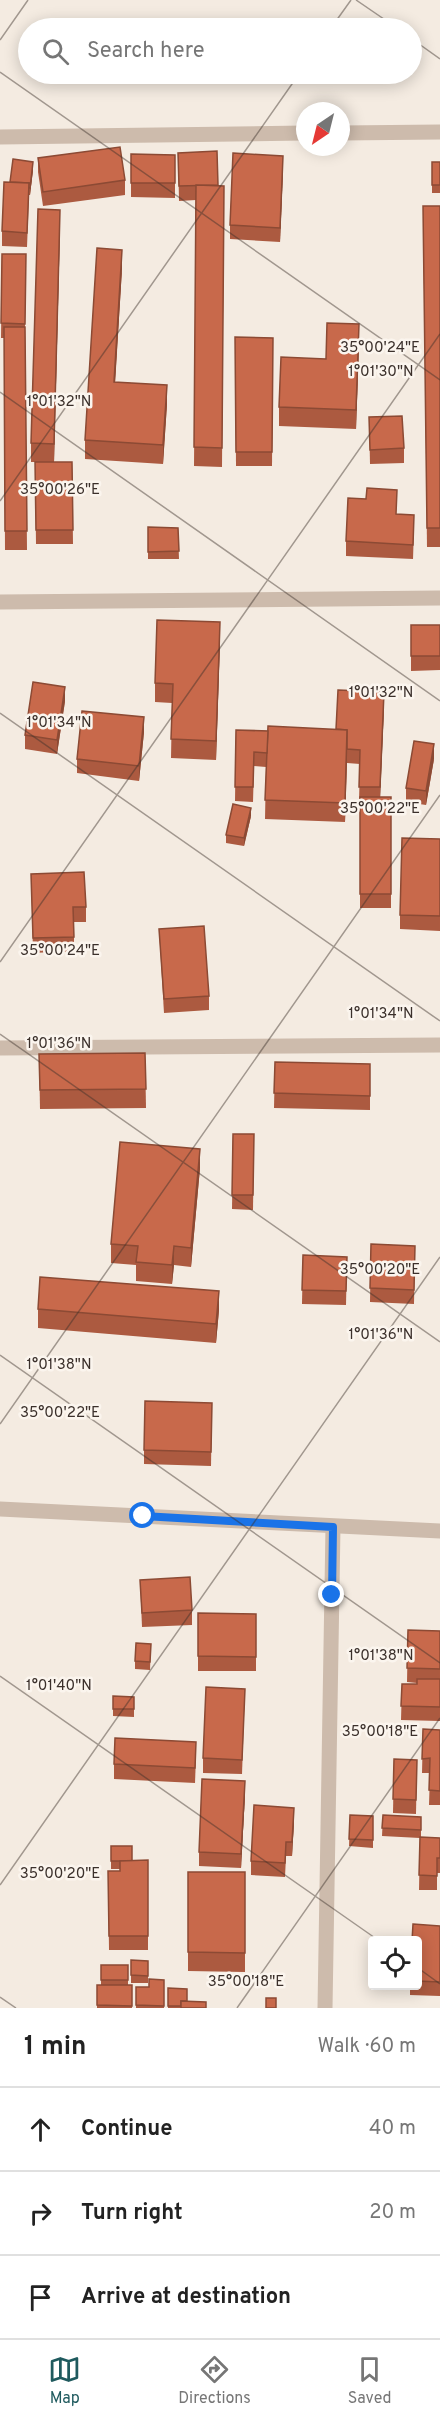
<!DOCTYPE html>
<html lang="en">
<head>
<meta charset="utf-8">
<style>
	:root { --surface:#fff; --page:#f6f6f6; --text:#222; --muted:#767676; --line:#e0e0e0; --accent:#1f5a5e }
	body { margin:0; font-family:Overpass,sans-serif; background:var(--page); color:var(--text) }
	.controls { position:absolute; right:18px; bottom:18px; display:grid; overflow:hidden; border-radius:6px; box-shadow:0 3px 15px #0003 }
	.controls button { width:54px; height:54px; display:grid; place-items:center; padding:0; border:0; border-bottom:2px solid var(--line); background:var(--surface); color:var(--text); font:30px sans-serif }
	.compass { position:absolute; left:296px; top:102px; width:54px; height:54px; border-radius:50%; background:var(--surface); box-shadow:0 3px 15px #0003; rotate:215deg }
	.stop { position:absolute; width:18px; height:18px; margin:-14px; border:4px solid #1a73e8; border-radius:50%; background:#fff }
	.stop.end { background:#1a73e8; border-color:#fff; box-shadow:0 2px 6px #0008 }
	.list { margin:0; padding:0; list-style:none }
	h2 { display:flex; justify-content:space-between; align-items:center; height:78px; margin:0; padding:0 24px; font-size:26px }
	h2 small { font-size:20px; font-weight:400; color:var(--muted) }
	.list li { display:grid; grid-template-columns:39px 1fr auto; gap:18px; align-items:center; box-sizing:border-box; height:84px; padding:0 24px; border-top:2px solid var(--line) }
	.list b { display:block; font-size:22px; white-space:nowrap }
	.list em { font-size:20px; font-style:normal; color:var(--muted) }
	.icon { flex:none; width:33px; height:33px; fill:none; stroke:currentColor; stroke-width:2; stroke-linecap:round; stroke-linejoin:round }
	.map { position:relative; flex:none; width:440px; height:2008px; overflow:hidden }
	.search { position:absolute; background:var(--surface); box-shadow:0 3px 15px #0003; left:18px; right:18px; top:18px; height:66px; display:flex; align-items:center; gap:15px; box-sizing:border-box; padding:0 21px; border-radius:33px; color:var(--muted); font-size:22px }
	.sheet { height:330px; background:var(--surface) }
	nav { display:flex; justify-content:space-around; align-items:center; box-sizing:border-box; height:84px; border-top:2px solid var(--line); background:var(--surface); font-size:16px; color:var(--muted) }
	nav a { display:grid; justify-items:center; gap:3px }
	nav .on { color:var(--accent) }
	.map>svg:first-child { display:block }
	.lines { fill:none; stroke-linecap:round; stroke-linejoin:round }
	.minor { stroke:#cdbbac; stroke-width:15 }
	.wall { fill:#ac5a40 }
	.shaded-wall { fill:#8c4a34 }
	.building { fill:#c8694b; stroke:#8c4a34; stroke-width:1.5 }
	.route { stroke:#1a73e8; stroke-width:8 }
	.ticks { fill:none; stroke:#3b302b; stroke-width:1.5; stroke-opacity:0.45 }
	.ticks-label { font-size:15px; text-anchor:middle; fill:#3b302b; stroke:#fbf5ee; stroke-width:5; stroke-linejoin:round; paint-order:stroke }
</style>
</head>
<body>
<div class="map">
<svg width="440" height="2008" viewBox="0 0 440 2008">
	<rect width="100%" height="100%" fill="#f4ebe1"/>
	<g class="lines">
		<g class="minor">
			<polyline points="341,133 440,132"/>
			<polyline points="0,137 305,133"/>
			<polyline points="0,602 440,598"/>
			<polyline points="0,1048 440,1045"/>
			<polyline points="0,1509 440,1531"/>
			<polyline points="325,2008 333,1527"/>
		</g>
	</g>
	<g class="wall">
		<polygon points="178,153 218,186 224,186 222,467 194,466 196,200 179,201"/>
		<polygon points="131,154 175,155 175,198 131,197"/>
		<polygon points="38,158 125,180 125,195 43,206 38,172"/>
		<rect x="432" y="162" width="8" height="31"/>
		<polygon points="33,170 30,195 29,195 27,247 2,246 2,231 10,182"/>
		<polygon points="283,170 280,242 230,239 230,225"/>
		<polygon points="423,206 440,206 440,547 427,547"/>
		<polygon points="60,229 54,462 72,462 73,544 36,544 35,462 31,462 31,443"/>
		<polygon points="2,254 26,254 25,327 27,550 5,550 4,338 1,338"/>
		<polygon points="122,269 115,382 167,404 163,464 85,459 85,440"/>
		<polygon points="235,337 273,338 272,466 236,466"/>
		<polygon points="359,343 356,429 279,426 279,407 326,359"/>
		<polygon points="369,417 404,448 404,463 370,464"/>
		<polygon points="397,514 414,529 413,559 346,556 346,541"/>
		<polygon points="148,527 178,528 179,559 148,559"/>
		<polygon points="411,625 440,625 440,670 411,671"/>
		<polygon points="220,641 216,760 171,758 172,703 155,702 155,683"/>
		<polygon points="65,701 57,754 25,749 25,735"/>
		<polygon points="384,707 380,797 391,797 391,908 360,908 360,801 359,801 360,764 347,763 345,822 265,819 266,767 254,766 253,802 235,801 236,730 268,731 336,729"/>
		<polygon points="144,732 139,781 77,773 77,759"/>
		<polygon points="434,759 426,805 406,802 406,788"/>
		<polygon points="251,816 244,846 226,843 226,835"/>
		<polygon points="440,839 440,931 400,929 400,915"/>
		<polygon points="31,874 86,907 86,922 74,922 74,951 33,953"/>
		<polygon points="159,929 209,996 209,1010 164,1013"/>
		<polygon points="145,1053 146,1108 40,1109 39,1054"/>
		<polygon points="275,1062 370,1064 370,1110 274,1108"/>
		<polygon points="233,1134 254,1134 253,1210 232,1209"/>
		<polygon points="200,1168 191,1267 174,1265 172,1284 136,1281 136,1265 111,1263 111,1244"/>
		<polygon points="371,1244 415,1246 414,1304 370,1302"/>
		<polygon points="303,1255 347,1257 346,1305 302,1304"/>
		<polygon points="38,1309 219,1310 216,1343 38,1328"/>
		<polygon points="212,1403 211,1466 144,1464 144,1450"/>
		<polygon points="140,1580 192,1610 192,1625 142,1627"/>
		<polygon points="198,1613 256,1614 256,1671 198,1671"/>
		<polygon points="408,1630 440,1631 440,1721 401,1720 402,1684 417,1684 417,1683 407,1682"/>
		<polygon points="151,1644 150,1670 135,1669 135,1661"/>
		<polygon points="245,1689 242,1774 203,1773 203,1758"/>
		<polygon points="113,1696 134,1697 134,1717 113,1716"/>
		<polygon points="423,1729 440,1730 440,1805 429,1805 430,1773 422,1773"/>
		<polygon points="196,1756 195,1783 114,1779 114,1764"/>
		<polygon points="394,1759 417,1760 416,1814 393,1813"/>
		<polygon points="245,1795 241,1868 199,1866 199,1852"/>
		<polygon points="350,1815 373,1816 373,1848 349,1846"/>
		<polygon points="383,1815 421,1817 421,1837 440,1838 440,1873 437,1873 437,1890 419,1890 420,1838 382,1836"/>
		<polygon points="294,1822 292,1856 286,1856 285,1877 251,1875 251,1861"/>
		<polygon points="111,1846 132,1861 148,1860 148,1950 109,1950 108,1871 120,1871 120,1869 111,1869"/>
		<polygon points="188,1872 245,1872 245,1972 188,1971"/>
		<polygon points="440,1926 440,1996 410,1995 410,1986 417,1986 417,1941"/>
		<polygon points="131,1960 148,1961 148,1983 131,1983"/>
		<polygon points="101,1965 128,1965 128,1985 132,1985 132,2008 97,2008 97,1985 101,1985"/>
		<polygon points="164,1980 164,2008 136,2008 136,1987 149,1987"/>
		<polygon points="168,1988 187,2001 206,2008 168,2008"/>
	</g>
	<g class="shaded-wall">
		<polygon points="283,156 283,170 280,242 280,228"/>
		<polygon points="33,162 33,170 30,195 30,188"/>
		<polygon points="60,210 60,229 54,463 54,444"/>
		<polygon points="122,250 122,269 114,401 114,382"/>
		<polygon points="359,324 359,343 356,429 356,410"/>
		<polygon points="167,385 167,404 163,464 163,445"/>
		<polygon points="220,622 220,641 216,760 216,741"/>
		<polygon points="65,687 65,701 57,754 57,740"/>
		<polygon points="384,692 384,707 380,802 380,787"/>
		<polygon points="144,717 144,732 139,781 139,766"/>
		<polygon points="347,730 347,749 345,822 345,803"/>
		<polygon points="434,744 434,759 426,805 426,791"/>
		<polygon points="251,808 251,816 244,846 244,838"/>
		<polygon points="200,1149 200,1168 191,1267 191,1248"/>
		<polygon points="174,1246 174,1265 172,1284 172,1265"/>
		<polygon points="219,1291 219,1310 216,1343 216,1324"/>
		<polygon points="245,1781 245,1795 241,1868 241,1854"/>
		<polygon points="294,1808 294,1822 292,1856 292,1842"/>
	</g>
	<g class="building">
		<polygon points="120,147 125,180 43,192 38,158"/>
		<polygon points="217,151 218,185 179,186 178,153"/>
		<polygon points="233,153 283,156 280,228 230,225"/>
		<polygon points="131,154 175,155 175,183 131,183"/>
		<polygon points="13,159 33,162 30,188 28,187 29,183 10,182"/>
		<rect x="432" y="162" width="8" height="23"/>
		<polygon points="4,182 29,183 27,233 2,231"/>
		<polygon points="196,185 224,186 222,448 194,447"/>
		<polygon points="423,206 440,206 440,528 427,528"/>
		<polygon points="38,209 60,210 54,444 31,443"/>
		<polygon points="97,248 122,250 114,382 167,385 163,445 85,440"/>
		<polygon points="2,254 26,254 25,324 1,323"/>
		<polygon points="327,323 359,324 356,410 279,407 281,357 326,359"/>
		<polygon points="4,327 25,327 27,531 5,531"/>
		<polygon points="235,337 273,338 272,452 236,452"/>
		<polygon points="402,416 404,448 370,450 369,417"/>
		<polygon points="35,462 72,462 73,530 36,530"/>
		<polygon points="367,488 397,490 396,514 414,515 413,545 346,541 348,498 366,499"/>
		<polygon points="148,527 178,528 179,551 148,552"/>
		<polygon points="157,620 220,622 216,741 171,739 173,684 155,683"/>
		<rect x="411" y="625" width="29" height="31"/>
		<polygon points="33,682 65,687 57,740 25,735"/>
		<polygon points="338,690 384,692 380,787 359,787 360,750 347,749 347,730 336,729"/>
		<polygon points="82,711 144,717 139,766 77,759"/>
		<polygon points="268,726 347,730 345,803 265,800"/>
		<polygon points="236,730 268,731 267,753 254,752 253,787 235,787"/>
		<polygon points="414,741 434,744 426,791 406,788"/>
		<rect x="360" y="797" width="31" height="97"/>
		<polygon points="233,804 251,808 244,838 226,835"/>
		<polygon points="402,838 440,839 440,916 400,915"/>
		<polygon points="84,872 86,907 73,907 74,937 33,938 31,874"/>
		<polygon points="204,926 209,996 164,999 159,929"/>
		<polygon points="145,1053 146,1089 40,1090 39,1054"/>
		<polygon points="275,1062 370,1064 370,1096 274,1093"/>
		<polygon points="233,1134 254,1134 253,1195 232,1195"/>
		<polygon points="120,1142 200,1149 191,1248 174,1246 172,1265 136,1262 138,1246 111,1244"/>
		<polygon points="371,1244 415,1246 414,1290 370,1288"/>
		<polygon points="303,1255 347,1257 346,1291 302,1290"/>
		<polygon points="40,1277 219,1291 216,1324 38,1309"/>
		<polygon points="145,1401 212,1403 211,1452 144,1450"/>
		<polygon points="190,1577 192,1610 142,1613 140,1580"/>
		<polygon points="198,1613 256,1614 256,1657 198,1656"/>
		<polygon points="408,1630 440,1631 440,1669 407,1668"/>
		<polygon points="136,1643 151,1644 150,1662 135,1661"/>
		<polygon points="417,1679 440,1679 440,1707 401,1706 402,1684 417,1684"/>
		<polygon points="206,1687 245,1689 242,1760 203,1758"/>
		<polygon points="113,1696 134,1697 134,1709 113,1709"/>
		<polygon points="423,1729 440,1730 440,1791 429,1790 430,1758 422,1759"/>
		<polygon points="115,1738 196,1742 195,1768 114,1764"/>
		<polygon points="394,1759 417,1760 416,1800 393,1799"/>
		<polygon points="202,1779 245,1781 241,1854 199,1852"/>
		<polygon points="254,1805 294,1808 292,1842 286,1842 285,1863 251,1861"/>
		<polygon points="350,1815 373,1816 373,1840 349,1839"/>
		<polygon points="383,1815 421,1817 421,1830 382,1828"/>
		<polygon points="420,1837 440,1838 440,1858 437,1858 437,1876 419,1875"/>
		<rect x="111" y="1846" width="21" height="15"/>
		<polygon points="148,1860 148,1936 109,1936 108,1871 120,1871 120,1861"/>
		<polygon points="188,1872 245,1872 245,1953 188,1952"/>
		<polygon points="413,1924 440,1926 440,1982 417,1981 417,1941 412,1941"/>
		<polygon points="131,1960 148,1961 148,1976 131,1975"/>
		<rect x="101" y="1965" width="27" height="15"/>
		<polygon points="149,1979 164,1980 164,2006 136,2005 136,1987 149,1987"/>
		<polygon points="97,1985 132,1985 132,2006 97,2005"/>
		<polygon points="168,1988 187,1989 187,2001 181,2001 181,2006 168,2006"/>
		<rect x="266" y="1998" width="10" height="10"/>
		<polygon points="181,2001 206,2002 206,2008 181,2008"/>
	</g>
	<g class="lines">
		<polyline class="route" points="143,1516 333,1527 332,1595"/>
	</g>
	<path class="ticks" d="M356 0 397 28M331 28 351 0M412 39 440 59M0 40 28 0M0 72 440 380M0 392 440 701M0 501 299 74M0 713 440 1021M0 962 440 334M0 1034 440 1342M0 1355 440 1663M0 1424 440 795M0 1676 378 1940M0 1885 440 1257M418 1968 440 1984M0 1997 16 2008M237 2008 440 1718"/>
	<g class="ticks-label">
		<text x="380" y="352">35°00'24"E</text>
		<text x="381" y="376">1°01'30"N</text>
		<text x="59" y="406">1°01'32"N</text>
		<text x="60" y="494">35°00'26"E</text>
		<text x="381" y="697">1°01'32"N</text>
		<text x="59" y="727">1°01'34"N</text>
		<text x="380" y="813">35°00'22"E</text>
		<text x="60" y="955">35°00'24"E</text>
		<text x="381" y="1018">1°01'34"N</text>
		<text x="59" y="1048">1°01'36"N</text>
		<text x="380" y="1274">35°00'20"E</text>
		<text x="381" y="1339">1°01'36"N</text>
		<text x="59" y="1369">1°01'38"N</text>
		<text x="60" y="1417">35°00'22"E</text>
		<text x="381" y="1660">1°01'38"N</text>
		<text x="59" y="1690">1°01'40"N</text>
		<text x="380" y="1736">35°00'18"E</text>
		<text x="60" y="1878">35°00'20"E</text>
		<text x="246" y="1986">35°00'18"E</text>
	</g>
</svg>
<div class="controls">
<button><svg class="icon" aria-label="locate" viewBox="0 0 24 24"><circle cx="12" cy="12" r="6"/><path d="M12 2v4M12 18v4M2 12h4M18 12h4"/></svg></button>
</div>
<svg class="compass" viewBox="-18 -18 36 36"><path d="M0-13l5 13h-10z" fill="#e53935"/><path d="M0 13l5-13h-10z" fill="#767676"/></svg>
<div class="stop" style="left:143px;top:1516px"></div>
<div class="stop end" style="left:332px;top:1595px"></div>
<div class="search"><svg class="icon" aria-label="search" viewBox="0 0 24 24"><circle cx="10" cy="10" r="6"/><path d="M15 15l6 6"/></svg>Search here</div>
</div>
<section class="sheet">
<h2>1 min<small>Walk · 60 m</small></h2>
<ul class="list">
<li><svg class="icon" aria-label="ahead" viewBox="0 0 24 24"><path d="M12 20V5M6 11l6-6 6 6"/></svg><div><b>Continue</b></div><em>40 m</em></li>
<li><svg class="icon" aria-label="right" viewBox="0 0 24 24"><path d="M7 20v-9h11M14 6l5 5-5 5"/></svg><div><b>Turn right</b></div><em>20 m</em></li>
<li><svg class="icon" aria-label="arrive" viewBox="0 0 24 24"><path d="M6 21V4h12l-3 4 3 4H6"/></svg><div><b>Arrive at destination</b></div></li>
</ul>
</section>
<nav>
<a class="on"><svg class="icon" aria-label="map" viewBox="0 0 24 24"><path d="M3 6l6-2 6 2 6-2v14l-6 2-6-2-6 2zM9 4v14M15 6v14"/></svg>Map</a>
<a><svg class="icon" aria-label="directions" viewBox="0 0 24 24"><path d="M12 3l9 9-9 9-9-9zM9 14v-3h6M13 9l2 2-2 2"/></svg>Directions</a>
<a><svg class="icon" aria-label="saved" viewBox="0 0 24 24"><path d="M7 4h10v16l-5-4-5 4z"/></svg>Saved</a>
</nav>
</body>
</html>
